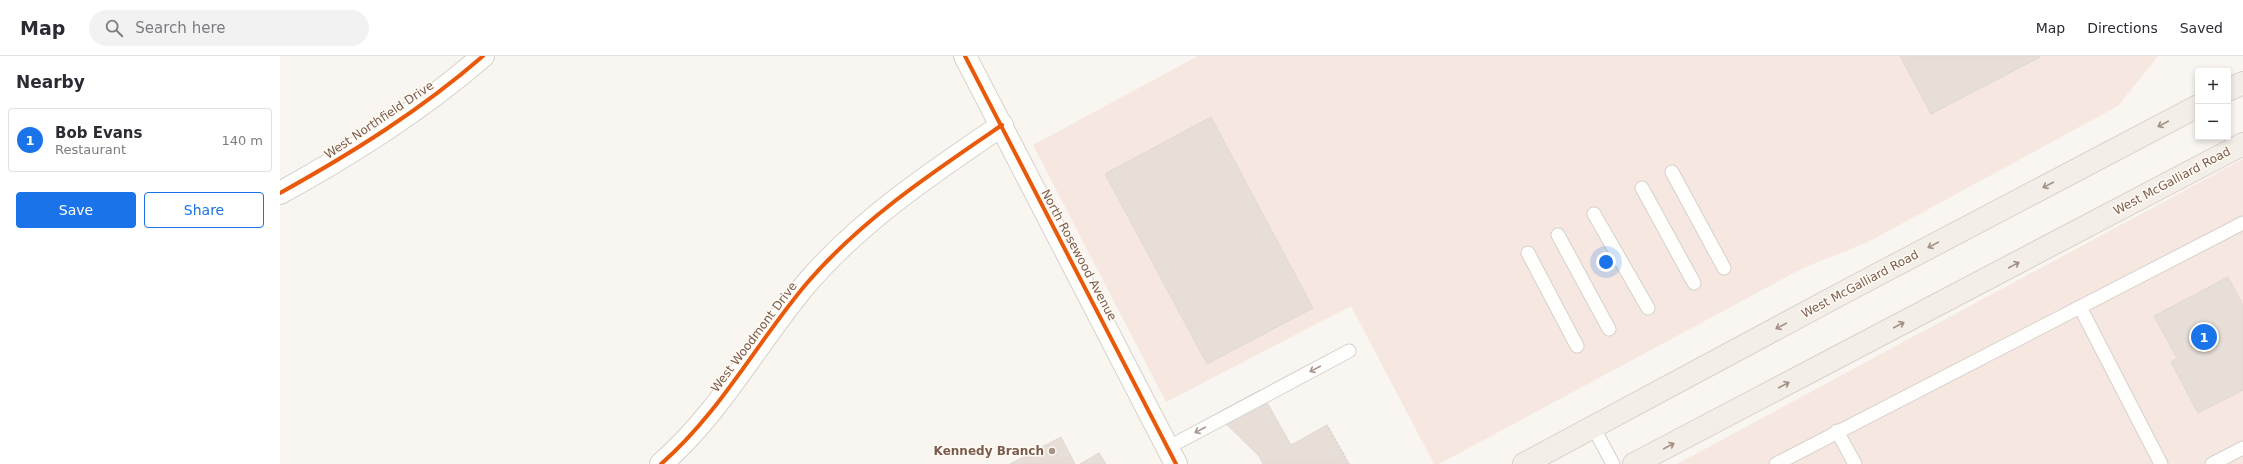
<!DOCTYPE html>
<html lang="en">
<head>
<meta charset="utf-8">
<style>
	:root { --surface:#fff; --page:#f2f2f3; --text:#2b2b33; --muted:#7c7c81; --line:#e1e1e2; --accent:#1a73e8 }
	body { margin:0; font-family:"DejaVu Sans",sans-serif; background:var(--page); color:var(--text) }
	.controls { position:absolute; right:12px; top:12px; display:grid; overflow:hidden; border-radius:4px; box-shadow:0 2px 6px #0003 }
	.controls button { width:36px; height:36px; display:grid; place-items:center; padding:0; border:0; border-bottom:1px solid var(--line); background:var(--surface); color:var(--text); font:20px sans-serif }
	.you { position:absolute; left:1326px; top:206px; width:14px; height:14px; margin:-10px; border:3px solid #fff; border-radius:50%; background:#1a73e8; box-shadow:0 0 0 6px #1a73e833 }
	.badge { display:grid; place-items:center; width:26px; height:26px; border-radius:50%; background:var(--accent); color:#fff; font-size:13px; font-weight:700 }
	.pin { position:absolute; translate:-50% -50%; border:2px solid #fff; box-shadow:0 1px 4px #0006 }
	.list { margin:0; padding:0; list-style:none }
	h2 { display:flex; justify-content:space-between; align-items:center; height:52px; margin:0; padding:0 16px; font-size:17px }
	h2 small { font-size:13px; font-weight:400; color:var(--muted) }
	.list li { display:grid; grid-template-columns:26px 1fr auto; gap:12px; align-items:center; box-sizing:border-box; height:64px; margin:0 8px 8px; padding:0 8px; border:1px solid var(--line); border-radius:4px }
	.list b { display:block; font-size:15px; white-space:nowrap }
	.list p { margin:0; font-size:13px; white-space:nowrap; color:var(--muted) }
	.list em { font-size:13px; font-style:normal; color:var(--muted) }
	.actions { display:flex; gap:8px; padding:12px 16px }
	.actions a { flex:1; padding:9px 0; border:1px solid var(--accent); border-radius:4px; text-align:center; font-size:14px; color:var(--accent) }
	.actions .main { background:var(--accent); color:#fff }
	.icon { flex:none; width:22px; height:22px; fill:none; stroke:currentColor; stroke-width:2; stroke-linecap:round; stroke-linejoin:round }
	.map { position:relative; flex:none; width:1963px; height:408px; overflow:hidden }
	header { display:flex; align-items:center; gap:24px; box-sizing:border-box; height:56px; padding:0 20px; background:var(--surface); border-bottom:1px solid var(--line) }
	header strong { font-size:19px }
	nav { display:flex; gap:22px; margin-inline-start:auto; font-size:14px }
	.search { width:280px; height:36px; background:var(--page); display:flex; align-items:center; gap:10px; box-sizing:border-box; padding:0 14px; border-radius:22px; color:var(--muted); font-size:15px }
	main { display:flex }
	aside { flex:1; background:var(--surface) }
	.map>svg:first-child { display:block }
	.commercial { fill:#f6e8e1 }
	.building { fill:#e6ded7; stroke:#e2d8d2 }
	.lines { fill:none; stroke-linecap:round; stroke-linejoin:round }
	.service-casing { stroke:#d7d1cb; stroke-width:15 }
	.minor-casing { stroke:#d7d1cb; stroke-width:24 }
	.primary-casing { stroke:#dad1cc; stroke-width:24 }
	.path { stroke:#dcd5d0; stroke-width:2.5; stroke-dasharray:1 3; stroke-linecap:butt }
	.service { stroke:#fefefd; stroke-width:13 }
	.minor { stroke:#fefefd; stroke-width:22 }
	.primary { stroke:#f3eee8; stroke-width:22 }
	.cycleway-casing { stroke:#fffaf3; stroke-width:6 }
	.cycleway { stroke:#e8590c; stroke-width:4 }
	.oneway { stroke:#a48f83 }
	.oneway2 { stroke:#a8958b }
	.poi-dot { fill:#a69286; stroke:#fffaf3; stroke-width:1.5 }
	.labels { text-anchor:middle; stroke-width:3; stroke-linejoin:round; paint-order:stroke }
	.street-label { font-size:12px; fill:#7a5c4d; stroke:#fffaf3 }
	.poi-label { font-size:12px; font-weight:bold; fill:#7a5c4d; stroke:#fffaf3; text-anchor:end }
</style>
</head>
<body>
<header>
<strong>Map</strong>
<div class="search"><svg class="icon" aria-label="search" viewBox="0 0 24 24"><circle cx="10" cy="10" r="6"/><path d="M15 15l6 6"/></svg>Search here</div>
<nav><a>Map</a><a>Directions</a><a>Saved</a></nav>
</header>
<main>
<aside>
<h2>Nearby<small></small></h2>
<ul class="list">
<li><span class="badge">1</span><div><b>Bob Evans</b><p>Restaurant</p></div><em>140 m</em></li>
</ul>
<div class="actions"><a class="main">Save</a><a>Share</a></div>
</aside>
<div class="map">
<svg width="1963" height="408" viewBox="0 0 1963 408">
	<rect width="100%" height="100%" fill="#f9f5f0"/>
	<g class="commercial">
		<polygon points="918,0 1878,0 1838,50 1588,186 1523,212 1159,408 1154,408 1071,250 886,346 753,89"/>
		<polygon points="1963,103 1963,408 1397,408"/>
	</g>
	<g class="building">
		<polygon points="1620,0 1759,0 1760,1 1651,58"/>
		<polygon points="931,61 1033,252 927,308 825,118"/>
		<polygon points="1948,221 1963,249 1963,334 1918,357 1891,306 1897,302 1874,260"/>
		<polygon points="980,334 1011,389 1047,369 1069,408 983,408 979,400 936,358"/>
		<polygon points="781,381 795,408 730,408"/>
		<polygon points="819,397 826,408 800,408"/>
	</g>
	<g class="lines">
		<g class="service-casing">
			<g id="service">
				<polyline points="1392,116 1444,212"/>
				<polyline points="1362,132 1414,227"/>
				<polyline points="1314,158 1368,252"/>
				<polyline points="1278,179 1329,273"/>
				<polyline points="1248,197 1297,290"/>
				<polyline points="1800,251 1881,408"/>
				<polyline points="1313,371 1333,408"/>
				<polyline points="1557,375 1575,408"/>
				<polyline points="887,392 1069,295"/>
				<polyline points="1496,408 1963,167"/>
				<polyline points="1932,408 1963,392"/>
			</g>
		</g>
		<g class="minor-casing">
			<g id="minor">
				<polyline points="685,0 896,408"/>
				<path d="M0 137C72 97 141 54 203 0"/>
				<path d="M381 408C440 357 477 286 527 227 582 163 653 116 722 69"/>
			</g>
		</g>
		<g class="primary-casing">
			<g id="primary">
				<polyline points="1948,34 1963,27"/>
				<polyline points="1244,408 1572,232 1918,50"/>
				<polyline points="1354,408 1963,88"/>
			</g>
		</g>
		<polyline class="path" points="1047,369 1069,408"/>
		<use href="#service" class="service"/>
		<use href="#minor" class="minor"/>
		<use href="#primary" class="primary"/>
		<g class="cycleway-casing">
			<g id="cycleway">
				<polyline points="685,0 896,408"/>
				<path d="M0 137C72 97 141 54 203 0"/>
				<path d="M381 408C440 357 477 286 527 227 582 163 653 116 722 69"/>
			</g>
		</g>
		<use href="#cycleway" class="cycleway"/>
	</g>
	<defs><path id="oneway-shaft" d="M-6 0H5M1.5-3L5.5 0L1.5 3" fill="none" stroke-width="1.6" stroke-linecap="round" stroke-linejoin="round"/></defs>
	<g class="oneway">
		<use href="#oneway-shaft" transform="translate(1883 68) rotate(152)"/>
		<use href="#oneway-shaft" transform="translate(1768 129) rotate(152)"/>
		<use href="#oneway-shaft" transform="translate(1653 189) rotate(152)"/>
		<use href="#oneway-shaft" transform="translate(1734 209) rotate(-28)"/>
		<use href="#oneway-shaft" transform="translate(1619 269) rotate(-28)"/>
		<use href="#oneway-shaft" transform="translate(1501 270) rotate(152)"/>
		<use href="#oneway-shaft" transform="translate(1504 329) rotate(-28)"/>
		<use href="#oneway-shaft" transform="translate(1389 390) rotate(-28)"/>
	</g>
	<g class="oneway2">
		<use href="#oneway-shaft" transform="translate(1035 313) rotate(152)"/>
		<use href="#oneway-shaft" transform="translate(920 374) rotate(152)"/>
	</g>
	<circle class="poi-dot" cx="772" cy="395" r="4"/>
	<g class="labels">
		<g class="street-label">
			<text transform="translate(99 64) rotate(-34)" y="4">West Northfield Drive</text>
			<text transform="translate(1892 125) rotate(-28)" y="4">West McGalliard Road</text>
			<text transform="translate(799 199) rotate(62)" y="4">North Rosewood Avenue</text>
			<text transform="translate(1580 228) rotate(-28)" y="4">West McGalliard Road</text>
			<text transform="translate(474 281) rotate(-53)" y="4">West Woodmont Drive</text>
		</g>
		<g class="poi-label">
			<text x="764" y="399">Kennedy Branch</text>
		</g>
	</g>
</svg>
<div class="controls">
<button>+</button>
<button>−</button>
</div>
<div class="you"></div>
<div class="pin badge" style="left:1924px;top:281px">1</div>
</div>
</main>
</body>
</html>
